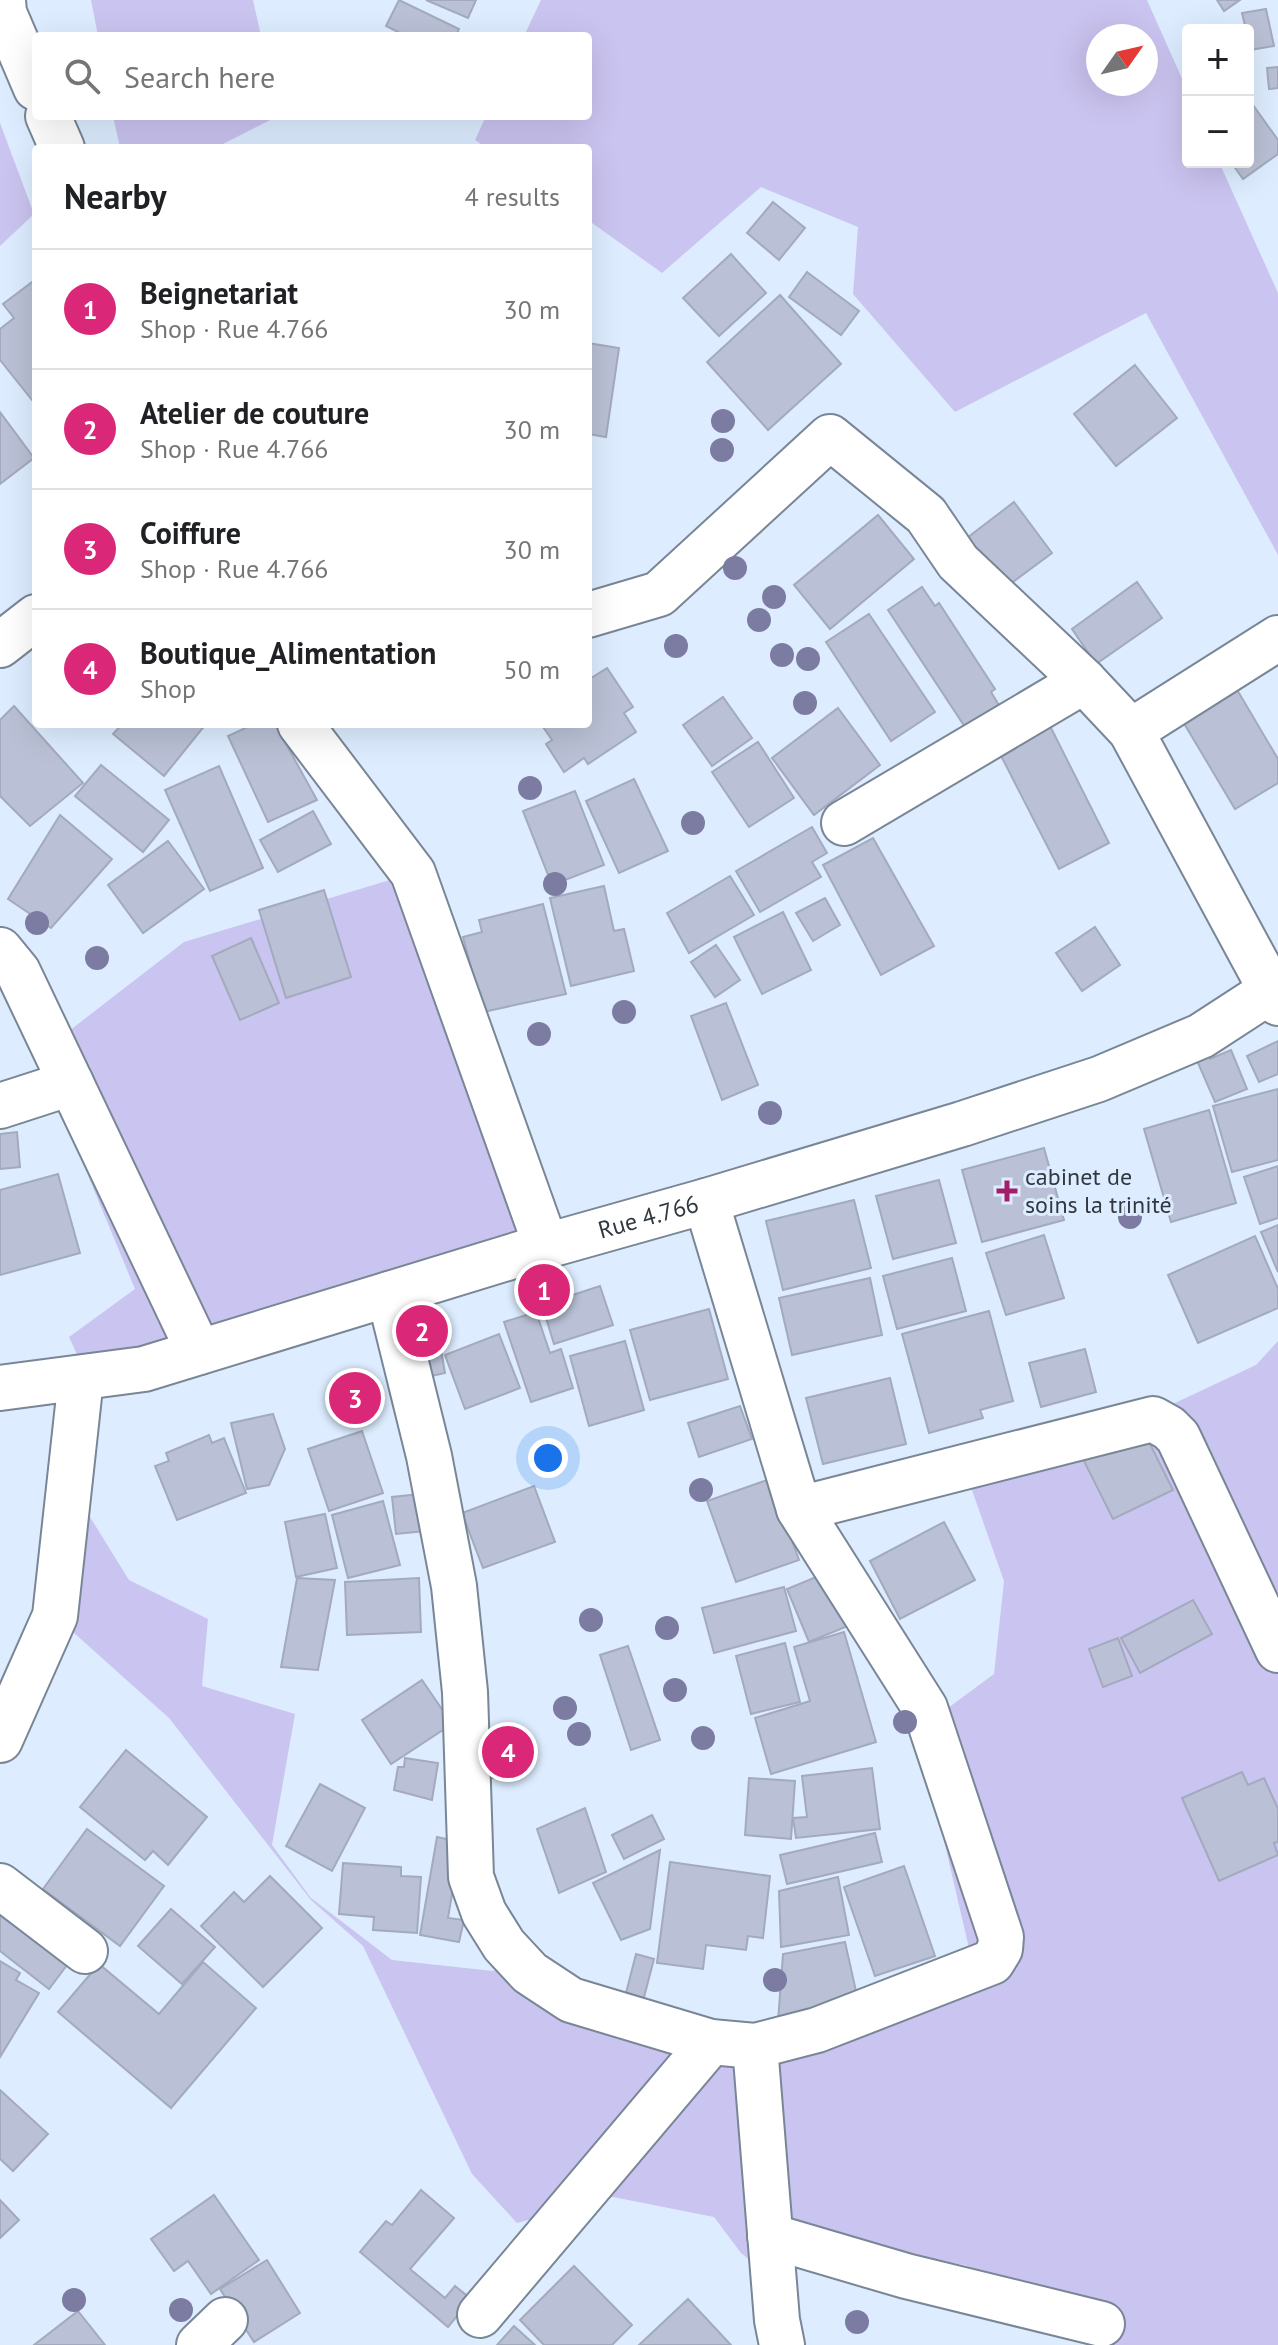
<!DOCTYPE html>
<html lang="en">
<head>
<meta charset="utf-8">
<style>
	:root { --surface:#fff; --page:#f2f2f2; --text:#202124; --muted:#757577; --line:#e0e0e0; --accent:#db2777 }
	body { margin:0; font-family:"PT Sans",sans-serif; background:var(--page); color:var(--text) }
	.controls { position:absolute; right:24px; top:24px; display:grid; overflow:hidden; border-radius:8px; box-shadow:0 8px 32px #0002 }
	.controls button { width:72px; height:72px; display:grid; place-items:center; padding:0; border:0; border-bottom:2px solid var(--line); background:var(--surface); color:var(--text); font:40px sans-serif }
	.compass { position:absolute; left:1086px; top:24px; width:72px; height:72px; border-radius:50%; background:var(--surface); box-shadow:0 8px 32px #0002; rotate:56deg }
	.you { position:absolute; left:548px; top:1458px; width:28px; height:28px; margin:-20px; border:6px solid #fff; border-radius:50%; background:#1a73e8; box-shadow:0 0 0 12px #1a73e833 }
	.badge { display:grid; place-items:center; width:52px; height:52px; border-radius:50%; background:var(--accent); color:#fff; font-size:26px; font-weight:700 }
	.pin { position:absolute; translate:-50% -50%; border:4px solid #fff; box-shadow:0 2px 8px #0006 }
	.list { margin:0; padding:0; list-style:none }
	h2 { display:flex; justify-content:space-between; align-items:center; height:104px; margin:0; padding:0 32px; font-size:34px }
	h2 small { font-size:26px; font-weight:400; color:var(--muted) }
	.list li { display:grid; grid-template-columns:52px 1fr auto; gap:24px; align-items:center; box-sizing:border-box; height:120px; padding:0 32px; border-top:2px solid var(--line) }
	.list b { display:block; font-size:30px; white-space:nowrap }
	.list p { margin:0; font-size:26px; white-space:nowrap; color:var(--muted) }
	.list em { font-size:26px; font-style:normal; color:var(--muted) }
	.icon { flex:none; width:44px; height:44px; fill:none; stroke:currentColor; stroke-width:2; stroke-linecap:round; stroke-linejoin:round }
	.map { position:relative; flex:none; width:1278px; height:2345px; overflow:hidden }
	.search { position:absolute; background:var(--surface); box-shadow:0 8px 32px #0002; left:32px; top:32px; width:560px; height:88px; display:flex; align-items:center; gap:20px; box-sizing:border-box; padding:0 28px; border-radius:8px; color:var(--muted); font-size:30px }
	.panel { position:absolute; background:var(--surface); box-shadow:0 8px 32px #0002; left:32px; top:144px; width:560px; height:584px; border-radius:8px }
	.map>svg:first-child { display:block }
	.green { fill:#cac4f0; fill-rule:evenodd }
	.building { fill:#bac1d6; stroke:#a3aabd; stroke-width:2 }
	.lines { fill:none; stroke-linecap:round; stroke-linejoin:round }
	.minor-casing { stroke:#788696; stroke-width:48 }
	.minor { stroke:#fff; stroke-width:44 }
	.tree { fill:#7c7ca2 }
	.poi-dot { fill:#a21e6b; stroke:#ddedff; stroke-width:3 }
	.labels { text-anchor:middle; stroke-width:6; stroke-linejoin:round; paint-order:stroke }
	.poi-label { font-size:24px; fill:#32383f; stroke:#ddedff; text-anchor:start }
	.street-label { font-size:24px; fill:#32383f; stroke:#ddedff }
</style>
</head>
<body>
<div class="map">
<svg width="1278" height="2345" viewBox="0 0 1278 2345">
	<rect width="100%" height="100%" fill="#ddedff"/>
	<g class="green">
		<polygon points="91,0 253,0 261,36 98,36"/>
		<path d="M541 0H1147L1188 92V162H1219L1278 293V555L1146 313 955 412 853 294 858 227 761 187 662 273 588 220V148H487L475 140 486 116H588V36H524ZM1098 36H1146V84H1098Z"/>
		<polygon points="113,116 278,116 215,148 120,148"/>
		<polygon points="0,123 34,214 0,246"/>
		<polygon points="413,873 546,1246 93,1372 82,1504 129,1580 208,1619 202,1686 295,1714 272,1845 311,1898 392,1960 493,1971 532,1954 608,1996 735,2043 978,1987 939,1819 929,1722 994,1674 1004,1581 968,1479 1115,1431 1256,1365 1278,1341 1278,2345 1104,2345 1059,2305 965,2265 863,2248 761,2269 741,2253 714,2217 613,2197 517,2223 472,2174 363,1946 311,1900 169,1718 55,1616 85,1372 69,1337 135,1289 38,1055 184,942"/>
	</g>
	<g class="building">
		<polygon points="399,0 459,29 456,36 406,36 386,26"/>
		<polygon points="426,0 476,0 468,18"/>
		<polygon points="1217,0 1240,0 1224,11"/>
		<polygon points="1266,9 1274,46 1250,50 1248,30 1246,30 1242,13"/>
		<polygon points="1278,67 1278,88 1269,89 1267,68"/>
		<polygon points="1248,98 1278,140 1278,154 1243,179 1231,162 1248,162"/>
		<polygon points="773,202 805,228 779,260 747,233"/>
		<polygon points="731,254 766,293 719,336 683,298"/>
		<polygon points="807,272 859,311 841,335 789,297"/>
		<polygon points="36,279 36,405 0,360 0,329 14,318 3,304"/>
		<polygon points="780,295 841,364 768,430 707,362"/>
		<polygon points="588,343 619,348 606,437 588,434"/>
		<polygon points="1135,365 1177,418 1116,466 1074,414"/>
		<polygon points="0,412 34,458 0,484"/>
		<polygon points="1014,502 1052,553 1005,588 967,538"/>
		<polygon points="878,515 914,559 830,629 794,585"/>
		<polygon points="1137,582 1162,618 1096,664 1072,629"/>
		<polygon points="922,587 935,606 939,603 995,689 991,692 1000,707 967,730 888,610"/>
		<polygon points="869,614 935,712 891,741 826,642"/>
		<polygon points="607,668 633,707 624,713 636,732 588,764 584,758 564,772 546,744 552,740 541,724 588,724 588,680"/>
		<polygon points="1236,688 1278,759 1278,783 1235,809 1182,720"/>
		<polygon points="723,697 752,738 712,766 683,725"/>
		<polygon points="14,706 83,783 30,826 0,796 0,720"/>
		<polygon points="838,708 880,765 814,815 772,758"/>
		<polygon points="1048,722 1109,843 1059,869 997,748"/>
		<polygon points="122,724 206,724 164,776 113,734"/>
		<polygon points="254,724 275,724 317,800 268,822 228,736"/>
		<polygon points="758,742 794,798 749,827 712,772"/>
		<polygon points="101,765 169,820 143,852 75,796"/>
		<polygon points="219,766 263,868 210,891 165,790"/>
		<polygon points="634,779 668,851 619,873 586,801"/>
		<polygon points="575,791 604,865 552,885 523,811"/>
		<polygon points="313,811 331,844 278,872 260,840"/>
		<polygon points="60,815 112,859 51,928 8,899"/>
		<polygon points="812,827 827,853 812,862 821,877 760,912 736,871"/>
		<polygon points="873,838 934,946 881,975 823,865"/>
		<polygon points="168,841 204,889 143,933 108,885"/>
		<polygon points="730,876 754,915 689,953 667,913"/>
		<polygon points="604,886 614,931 624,929 634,971 571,986 550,898"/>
		<polygon points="324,890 351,977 286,998 259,910"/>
		<polygon points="825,898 840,925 813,941 796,913"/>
		<polygon points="543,904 566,994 483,1012 463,937 482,932 479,920"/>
		<polygon points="783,912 811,970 762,994 734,937"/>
		<polygon points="1095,927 1120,965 1082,991 1056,953"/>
		<polygon points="251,938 279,1003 240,1020 212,956"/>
		<polygon points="716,945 740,980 715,997 691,962"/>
		<polygon points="726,1003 758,1085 722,1100 691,1016"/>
		<polygon points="1278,1041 1278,1074 1259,1082 1247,1056"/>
		<polygon points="1231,1050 1247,1089 1215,1102 1195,1056 1207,1051 1210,1059"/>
		<polygon points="1278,1089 1278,1160 1232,1172 1213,1106"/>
		<polygon points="1209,1110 1236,1203 1171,1222 1144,1129"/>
		<polygon points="17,1132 20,1167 0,1169 0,1134"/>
		<polygon points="1044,1148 1064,1220 982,1242 962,1170"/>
		<polygon points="1278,1166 1278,1218 1260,1224 1244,1177"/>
		<polygon points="58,1174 80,1253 0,1275 0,1190"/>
		<polygon points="939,1180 956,1243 893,1259 876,1196"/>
		<polygon points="854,1200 871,1268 783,1290 766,1221"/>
		<polygon points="1278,1225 1278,1272 1261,1232"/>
		<polygon points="1044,1235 1064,1298 1006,1315 986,1253"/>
		<polygon points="1255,1236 1278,1289 1278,1308 1198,1343 1168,1275"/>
		<polygon points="952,1258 966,1311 897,1329 883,1276"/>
		<polygon points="870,1278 882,1335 792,1355 779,1298"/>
		<polygon points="600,1286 613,1325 554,1344 542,1305"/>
		<polygon points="709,1309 728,1379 650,1400 630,1330"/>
		<polygon points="989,1311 1013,1401 980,1410 983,1418 929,1433 902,1334"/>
		<polygon points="536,1312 550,1353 561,1349 573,1388 531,1402 504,1322"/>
		<polygon points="436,1321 445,1373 431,1376 422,1324"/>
		<polygon points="499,1334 520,1388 465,1409 445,1355"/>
		<polygon points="625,1341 644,1410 589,1426 570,1356"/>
		<polygon points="1085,1349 1096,1392 1041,1407 1029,1363"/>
		<polygon points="890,1378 906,1444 823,1464 806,1398"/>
		<polygon points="740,1406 752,1439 699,1457 688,1423"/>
		<polygon points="273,1414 285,1449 269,1485 247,1489 231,1423"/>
		<polygon points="1141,1426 1173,1490 1113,1519 1081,1455"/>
		<polygon points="362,1431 383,1493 329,1511 308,1449"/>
		<polygon points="209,1435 212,1443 224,1438 246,1493 177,1520 155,1466 169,1461 166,1453"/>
		<polygon points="770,1479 799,1560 736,1582 707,1501"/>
		<polygon points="534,1486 555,1542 483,1568 462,1513"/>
		<polygon points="420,1494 425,1531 396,1534 392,1497"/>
		<polygon points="383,1501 400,1565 348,1578 332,1515"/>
		<polygon points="325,1514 337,1568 296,1577 285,1522"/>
		<polygon points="944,1522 975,1580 900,1619 870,1561"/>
		<polygon points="833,1570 855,1623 809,1642 787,1589"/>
		<polygon points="297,1578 335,1580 318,1670 281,1667"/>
		<polygon points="419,1578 421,1632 347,1635 345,1582"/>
		<polygon points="784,1587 796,1631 714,1653 702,1608"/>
		<polygon points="1193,1600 1212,1634 1140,1673 1121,1638"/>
		<polygon points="844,1632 876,1742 771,1774 755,1718 810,1701 794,1647"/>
		<polygon points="1118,1638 1132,1676 1103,1687 1089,1649"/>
		<polygon points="785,1643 800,1702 751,1714 736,1656"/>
		<polygon points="628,1646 660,1740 631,1750 600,1655"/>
		<polygon points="422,1680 452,1724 391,1764 362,1720"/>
		<polygon points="508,1725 525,1764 490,1779 473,1740"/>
		<polygon points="126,1750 207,1817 168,1865 153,1851 145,1860 80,1807"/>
		<polygon points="405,1758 438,1763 432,1800 394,1790 398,1767 404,1767"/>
		<polygon points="872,1768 880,1829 796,1838 793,1818 807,1817 802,1776"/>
		<polygon points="1242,1772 1248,1785 1264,1778 1278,1809 1278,1842 1274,1843 1278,1855 1219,1881 1182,1798"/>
		<polygon points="749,1778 795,1781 791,1839 745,1835"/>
		<polygon points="320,1784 365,1808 332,1871 286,1846"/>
		<polygon points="585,1808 606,1872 559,1893 537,1829"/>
		<polygon points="652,1815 664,1839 624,1859 612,1835"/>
		<polygon points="87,1829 164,1886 120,1946 43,1889"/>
		<polygon points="875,1833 882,1862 787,1884 780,1855"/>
		<polygon points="437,1837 451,1840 448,1854 454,1855 455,1876 448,1918 464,1920 459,1942 420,1935"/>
		<polygon points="660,1850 650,1929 621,1940 593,1883"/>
		<polygon points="670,1862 770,1876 763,1938 748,1936 746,1950 706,1945 703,1969 657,1963"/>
		<polygon points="343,1863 401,1867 401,1876 421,1877 417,1933 373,1930 374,1917 339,1914"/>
		<polygon points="904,1866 935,1956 875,1976 844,1887"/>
		<polygon points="270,1876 322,1928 263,1987 201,1926 234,1892 244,1902"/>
		<polygon points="838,1877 849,1935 781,1947 779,1891"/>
		<polygon points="0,1902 73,1957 49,1989 0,1951"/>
		<polygon points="171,1909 215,1947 182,1984 138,1946"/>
		<polygon points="845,1942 858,2000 778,2022 783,1954"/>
		<polygon points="636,1954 654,1959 643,2001 625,1997"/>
		<polygon points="0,1961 20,1973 16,1980 39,1993 0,2057"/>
		<polygon points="203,1962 256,2008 171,2108 58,2012 99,1964 159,2014"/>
		<polygon points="0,2090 48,2134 13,2171 0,2159"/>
		<polygon points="421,2190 454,2218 410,2269 445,2298 455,2286 471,2299 448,2327 360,2252 386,2221 392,2225"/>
		<polygon points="214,2195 259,2260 211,2294 188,2261 174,2271 151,2239"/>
		<polygon points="0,2200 19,2220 0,2238"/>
		<polygon points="267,2260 300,2313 254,2342 220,2289"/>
		<polygon points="574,2266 632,2325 612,2345 544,2345 520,2320"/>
		<polygon points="688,2299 731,2345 639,2345"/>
		<polygon points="78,2311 105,2345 34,2345"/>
		<polygon points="514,2326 535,2345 497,2345"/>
	</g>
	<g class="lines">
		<g class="minor-casing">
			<g id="minor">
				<polyline points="3,0 4,13 36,88"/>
				<polyline points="48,116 62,148"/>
				<polyline points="588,615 659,594 830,437 926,515 958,562 1084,681 1131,731 1278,1003"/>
				<polyline points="0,645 36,617"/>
				<polyline points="300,724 413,873 546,1246"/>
				<polyline points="1131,731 1278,638"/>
				<polyline points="844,823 1084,681"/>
				<polyline points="0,950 18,972 199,1352"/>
				<polyline points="0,1106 71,1083"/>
				<polyline points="706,1201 799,1509 1153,1419 1169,1428 1178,1437 1278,1650"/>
				<polyline points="389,1294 429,1456 454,1586 465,1692 471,1877 484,1913 504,1945 530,1973 571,2000 711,2042 755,2046 817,2030 992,1962 1000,1949 1001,1937 925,1708 799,1509"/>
				<path id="s1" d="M0 1388 144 1369 546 1246 706 1201 962 1124 1099 1079 1201 1036 1278 986"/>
				<polyline points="0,1740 55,1616 81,1378"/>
				<polyline points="0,1886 85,1951"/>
				<polyline points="755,2046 777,2320 782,2345"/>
				<polyline points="770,2236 906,2276 1102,2324"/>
				<polyline points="480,2315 711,2042"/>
				<polyline points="199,2345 225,2320"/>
			</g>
		</g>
		<use href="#minor" class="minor"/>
	</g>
	<g class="tree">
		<circle cx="723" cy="421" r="12"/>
		<circle cx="722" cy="450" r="12"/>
		<circle cx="735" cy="568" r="12"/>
		<circle cx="774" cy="597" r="12"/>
		<circle cx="759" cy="620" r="12"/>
		<circle cx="676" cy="646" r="12"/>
		<circle cx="782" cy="655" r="12"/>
		<circle cx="808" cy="659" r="12"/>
		<circle cx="805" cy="703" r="12"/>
		<circle cx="530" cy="788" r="12"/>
		<circle cx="693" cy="823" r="12"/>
		<circle cx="555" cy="884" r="12"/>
		<circle cx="37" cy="923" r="12"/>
		<circle cx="97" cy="958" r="12"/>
		<circle cx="624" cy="1012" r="12"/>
		<circle cx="539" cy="1034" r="12"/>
		<circle cx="770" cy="1113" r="12"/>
		<circle cx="1130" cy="1217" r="12"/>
		<circle cx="701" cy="1490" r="12"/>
		<circle cx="591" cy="1620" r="12"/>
		<circle cx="667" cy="1628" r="12"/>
		<circle cx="675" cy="1690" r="12"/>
		<circle cx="565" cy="1708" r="12"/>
		<circle cx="905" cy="1722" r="12"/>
		<circle cx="579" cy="1734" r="12"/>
		<circle cx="703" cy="1738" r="12"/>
		<circle cx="775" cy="1980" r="12"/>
		<circle cx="74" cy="2300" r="12"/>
		<circle cx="181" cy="2310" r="12"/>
		<circle cx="857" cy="2322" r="12"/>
	</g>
	<path class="poi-dot" d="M1003 1179h8v8h8v8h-8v8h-8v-8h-8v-8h8z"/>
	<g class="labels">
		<g class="poi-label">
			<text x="1025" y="1185">cabinet de<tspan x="1025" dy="28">soins la trinité</tspan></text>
		</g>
		<g class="street-label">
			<text dy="8" stroke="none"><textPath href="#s1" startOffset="672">Rue 4.766</textPath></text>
		</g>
	</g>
</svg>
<div class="controls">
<button>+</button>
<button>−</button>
</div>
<svg class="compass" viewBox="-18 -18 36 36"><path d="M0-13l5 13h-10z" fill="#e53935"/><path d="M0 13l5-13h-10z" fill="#757577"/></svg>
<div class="you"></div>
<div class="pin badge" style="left:544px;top:1290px">1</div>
<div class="pin badge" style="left:422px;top:1331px">2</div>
<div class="pin badge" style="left:355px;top:1398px">3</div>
<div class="pin badge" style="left:508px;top:1752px">4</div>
<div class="search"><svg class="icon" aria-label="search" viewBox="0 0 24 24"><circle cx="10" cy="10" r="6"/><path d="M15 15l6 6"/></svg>Search here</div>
<section class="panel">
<h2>Nearby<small>4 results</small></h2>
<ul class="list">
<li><span class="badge">1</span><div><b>Beignetariat</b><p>Shop · Rue 4.766</p></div><em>30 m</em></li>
<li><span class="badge">2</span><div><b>Atelier de couture</b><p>Shop · Rue 4.766</p></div><em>30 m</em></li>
<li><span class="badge">3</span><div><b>Coiffure</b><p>Shop · Rue 4.766</p></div><em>30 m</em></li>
<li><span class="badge">4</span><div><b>Boutique_Alimentation</b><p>Shop</p></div><em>50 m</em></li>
</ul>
</section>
</div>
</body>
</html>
